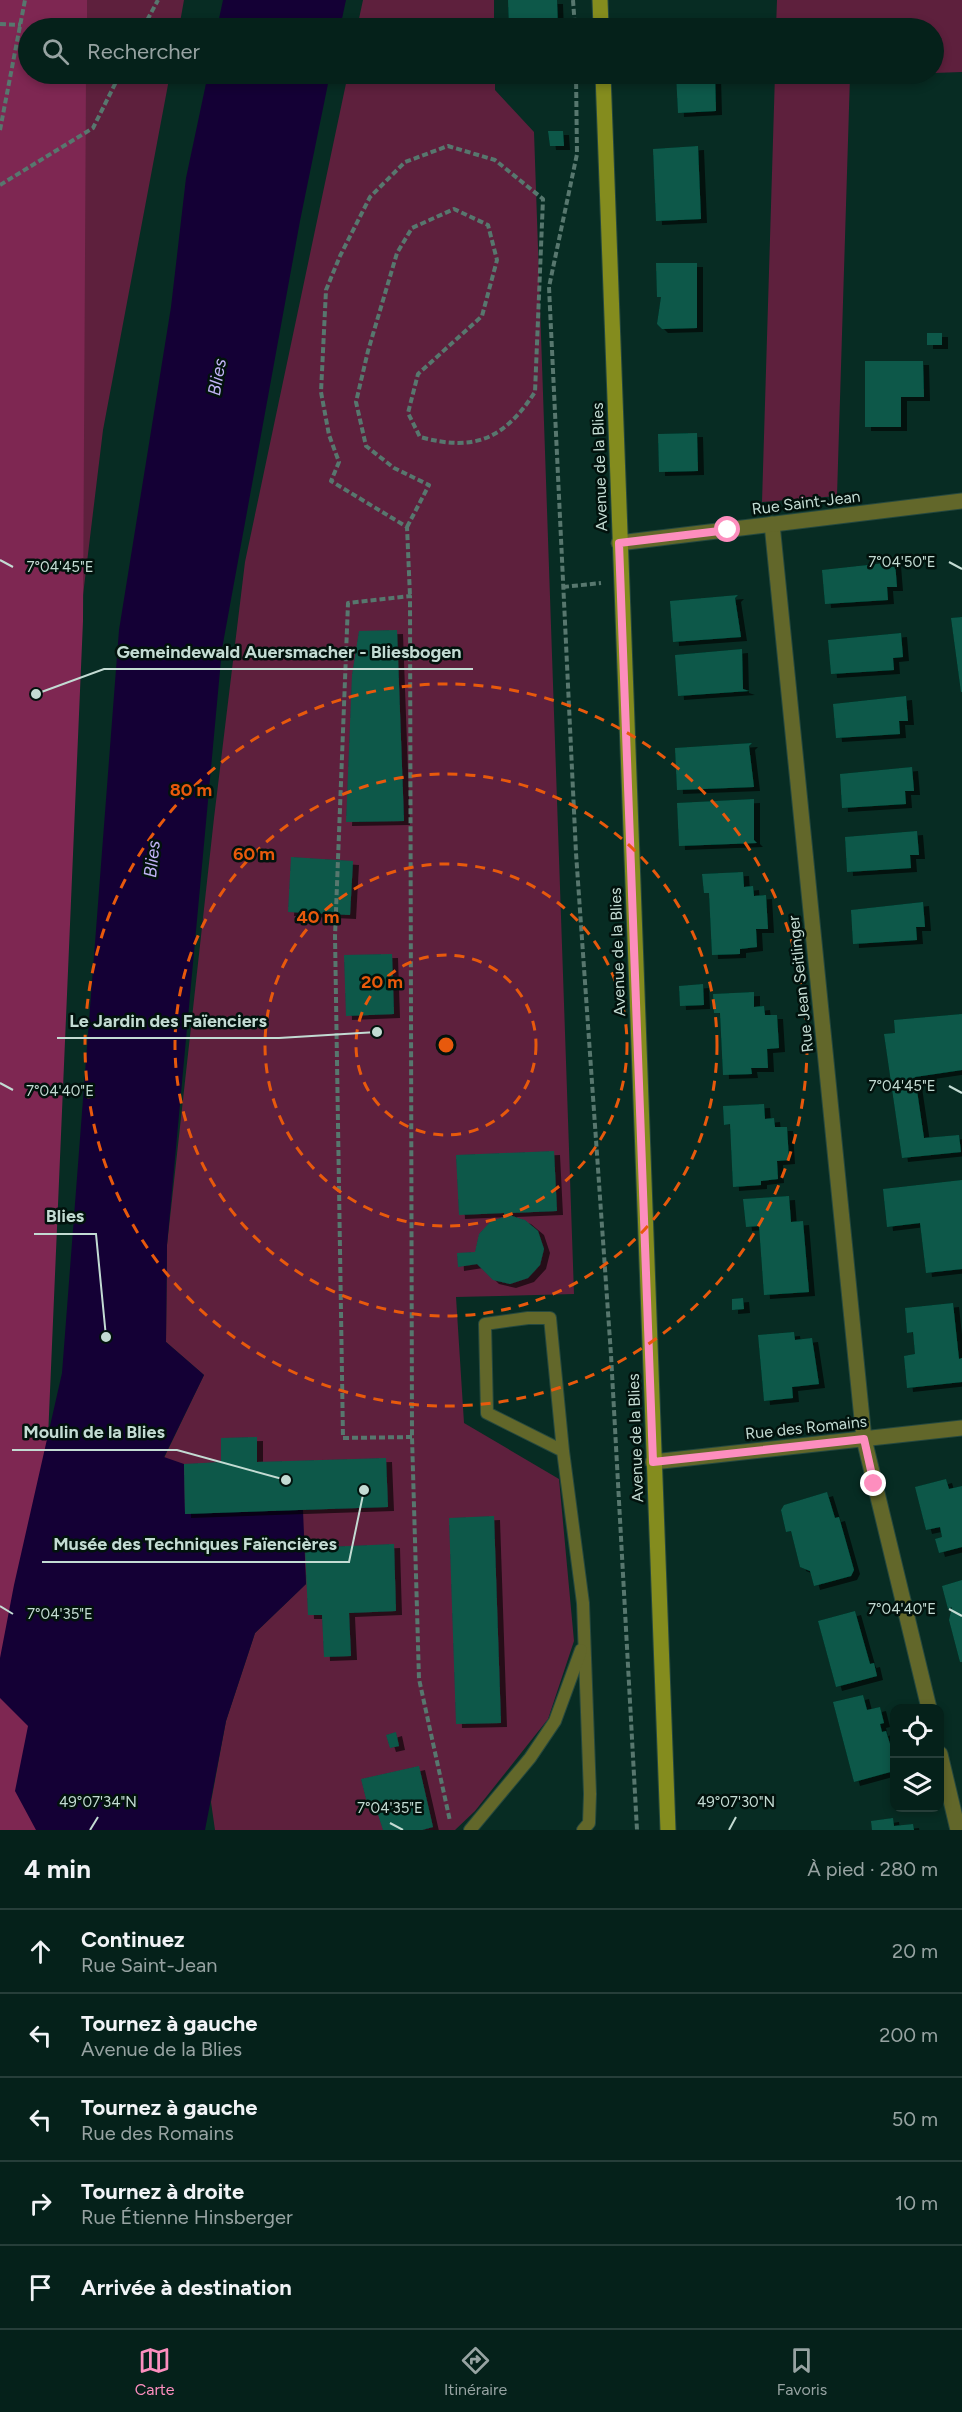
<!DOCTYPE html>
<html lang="fr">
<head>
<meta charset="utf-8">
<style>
	:root { --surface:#05211a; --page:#132e27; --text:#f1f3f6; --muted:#97a3a2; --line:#263e39; --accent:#fd8ebe }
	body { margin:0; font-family:Figtree,sans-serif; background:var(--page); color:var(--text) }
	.controls { position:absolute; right:18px; bottom:18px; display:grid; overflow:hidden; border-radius:12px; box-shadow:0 3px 9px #0003 }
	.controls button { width:54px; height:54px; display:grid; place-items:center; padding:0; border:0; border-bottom:2px solid var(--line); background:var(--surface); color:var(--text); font:30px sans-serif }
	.stop { position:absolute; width:18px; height:18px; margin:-14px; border:4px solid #fd8ebe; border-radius:50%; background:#fff }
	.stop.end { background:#fd8ebe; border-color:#fff; box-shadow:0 2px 6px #0008 }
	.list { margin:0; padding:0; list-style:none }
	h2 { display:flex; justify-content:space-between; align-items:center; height:78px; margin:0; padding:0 24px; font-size:26px }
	h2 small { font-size:20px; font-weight:400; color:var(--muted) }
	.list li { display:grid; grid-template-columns:39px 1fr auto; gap:18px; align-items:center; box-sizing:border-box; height:84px; padding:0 24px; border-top:2px solid var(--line) }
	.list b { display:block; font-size:22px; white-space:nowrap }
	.list p { margin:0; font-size:20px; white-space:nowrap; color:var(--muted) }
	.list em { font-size:20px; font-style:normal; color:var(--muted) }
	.icon { flex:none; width:33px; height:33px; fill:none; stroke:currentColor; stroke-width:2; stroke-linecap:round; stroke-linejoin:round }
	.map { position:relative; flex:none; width:962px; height:1830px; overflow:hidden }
	.search { position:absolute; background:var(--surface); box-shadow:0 3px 9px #0003; left:18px; right:18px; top:18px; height:66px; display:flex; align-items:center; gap:15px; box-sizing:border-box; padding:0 21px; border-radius:33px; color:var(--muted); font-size:22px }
	.sheet { height:498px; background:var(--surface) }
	nav { display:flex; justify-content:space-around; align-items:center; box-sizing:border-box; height:84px; border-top:2px solid var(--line); background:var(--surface); font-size:16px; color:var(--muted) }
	nav a { display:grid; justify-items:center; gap:3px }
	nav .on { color:var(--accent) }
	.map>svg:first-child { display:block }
	.green { fill:#5e203d }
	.forest { fill:#7e2752 }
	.water { fill:#140035 }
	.building { fill:#095948; filter:url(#shadow) }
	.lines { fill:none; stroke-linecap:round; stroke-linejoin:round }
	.service-casing { stroke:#25483f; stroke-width:14 }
	.minor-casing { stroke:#25483f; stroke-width:17 }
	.secondary-casing { stroke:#25483f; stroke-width:17 }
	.path { stroke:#57776e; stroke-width:4; stroke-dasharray:6 3; stroke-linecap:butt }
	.service { stroke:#62672a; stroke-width:12 }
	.minor { stroke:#62672a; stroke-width:15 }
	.secondary { stroke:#848c1e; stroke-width:15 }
	.route { stroke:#fd8ebe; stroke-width:8 }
	.ticks { fill:none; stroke:#c3dbd3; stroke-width:2 }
	.ring { fill:none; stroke:#e8590c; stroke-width:3; stroke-dasharray:10 8 }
	.labels { text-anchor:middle; stroke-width:5; stroke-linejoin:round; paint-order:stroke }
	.street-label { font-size:16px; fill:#c3dbd3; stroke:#02120d }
	.water-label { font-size:18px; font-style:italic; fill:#c1b3f5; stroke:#02120d }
	.ticks-label { font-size:15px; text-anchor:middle; fill:#c3dbd3; stroke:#02120d; stroke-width:5; stroke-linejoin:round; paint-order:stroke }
	.centre { fill:#e8590c; stroke:#02120d; stroke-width:3 }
	.ring-label { font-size:18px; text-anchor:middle; font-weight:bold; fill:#e8590c; stroke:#02120d; stroke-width:5; stroke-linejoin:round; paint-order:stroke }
	.leader { fill:none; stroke:#c3dbd3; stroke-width:2 }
	.callout-dot { fill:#c3dbd3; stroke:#02120d; stroke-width:2 }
	.callout-label { font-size:18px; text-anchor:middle; font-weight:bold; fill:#c3dbd3; stroke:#02120d; stroke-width:5; stroke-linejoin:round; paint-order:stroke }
</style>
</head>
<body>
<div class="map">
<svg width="962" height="1830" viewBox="0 0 962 1830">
	<defs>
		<filter id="shadow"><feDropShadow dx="6" dy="4" stdDeviation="0" flood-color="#0009"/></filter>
	</defs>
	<rect width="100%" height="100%" fill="#072c23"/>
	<g class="green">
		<polygon points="0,0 184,0 179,28 28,28 28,74 170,74 103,430 39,959"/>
		<polygon points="363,0 494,0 494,28 357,28"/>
		<polygon points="777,0 962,0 962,72 934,73 934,28 776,28"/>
		<polygon points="348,74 495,74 495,90 534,132 574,1294 456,1297 464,1423 559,1479 574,1641 548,1719 475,1811 455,1830 215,1830 211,1802 226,1721 255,1633 306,1584 302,1510 185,1514 164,1458 204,1375 166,1342 167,1245 214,818 245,562"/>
		<polygon points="775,74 921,74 850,76 837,496 762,502"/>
	</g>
	<polygon class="forest" points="0,0 87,0 87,28 28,28 28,74 86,74 83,621 48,1438 42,1830 0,1830"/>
	<g class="water">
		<polygon points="223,0 346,0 340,28 217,28"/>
		<polygon points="208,74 330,74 300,221 222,649 167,1245 166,1342 204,1375 164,1457 184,1464 185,1514 303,1510 306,1584 255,1633 226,1721 205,1830 36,1830 15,1791 28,1726 0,1698 0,1658 14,1585 62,1373 119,630 171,307 186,178"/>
	</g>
	<g class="building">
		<polygon points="508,0 557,0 558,28 509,28"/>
		<polygon points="676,74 715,74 716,111 678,113"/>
		<polygon points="548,131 563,131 564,146 550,146"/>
		<polygon points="698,146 701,219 656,221 653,149"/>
		<polygon points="656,263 697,263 697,328 662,329 657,324 661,297 657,297"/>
		<rect x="927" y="333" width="15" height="12"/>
		<polygon points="865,361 923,361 924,397 901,397 901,427 865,427"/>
		<polygon points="697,433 698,471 659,472 658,434"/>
		<polygon points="895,562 897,587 887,587 888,600 825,604 822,570"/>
		<polygon points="738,595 735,598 741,637 673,642 670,601"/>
		<polygon points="962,617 962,692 961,692 951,618"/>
		<polygon points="397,630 404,821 346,822 352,675 359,631"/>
		<polygon points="901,633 903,657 893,658 894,670 831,674 828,640"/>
		<polygon points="742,649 743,689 749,691 678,696 675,655"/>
		<polygon points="906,696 908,721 899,721 900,734 836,738 833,704"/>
		<polygon points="752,743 749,746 754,787 677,790 675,748"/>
		<polygon points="912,767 914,791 905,791 906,804 842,808 840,774"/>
		<polygon points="754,799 754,840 757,843 679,846 677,803"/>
		<polygon points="917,831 919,855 910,855 911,868 847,872 845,837"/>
		<polygon points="291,857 353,861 350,915 288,912"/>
		<polygon points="743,872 744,887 753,886 754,896 766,895 768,929 756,929 757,947 740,949 740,954 712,955 709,893 704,893 702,874"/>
		<polygon points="923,902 925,927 916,927 917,940 853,944 851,910"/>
		<polygon points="392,954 394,1014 346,1016 344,955"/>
		<polygon points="703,984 704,1005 680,1006 679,986"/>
		<polygon points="754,992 754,1007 764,1006 765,1015 777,1015 779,1048 767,1049 768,1068 751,1068 752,1074 723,1075 720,1013 714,1013 713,994"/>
		<polygon points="962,1014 962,1070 915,1077 924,1138 959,1135 961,1152 902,1158 884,1034 895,1033 894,1020"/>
		<polygon points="764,1104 765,1119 774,1118 775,1127 787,1127 789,1160 777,1161 778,1179 761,1181 761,1185 733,1187 730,1124 724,1125 723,1106"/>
		<polygon points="554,1151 557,1211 511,1213 512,1216 525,1220 538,1231 544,1249 540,1265 528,1278 510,1284 493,1280 477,1264 458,1267 457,1253 475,1252 479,1234 491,1221 504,1217 504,1213 459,1215 456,1155"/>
		<polygon points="962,1180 962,1269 926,1273 920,1223 887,1227 883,1189"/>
		<polygon points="789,1196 791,1222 803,1221 809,1292 764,1295 759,1226 746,1227 743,1199"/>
		<polygon points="743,1298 744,1309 732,1310 732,1299"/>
		<polygon points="953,1303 959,1359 962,1358 962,1382 907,1388 904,1356 915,1354 913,1332 907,1333 905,1308"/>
		<polygon points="794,1332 795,1340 812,1338 819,1384 792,1387 793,1398 764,1401 758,1335"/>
		<polygon points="257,1437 257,1462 386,1458 388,1507 185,1514 184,1464 221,1462 221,1438"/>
		<polygon points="946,1479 949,1489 962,1486 962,1547 939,1553 935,1539 942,1537 940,1527 926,1530 915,1487"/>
		<polygon points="827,1492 835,1518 839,1517 854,1570 851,1576 814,1586 810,1571 800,1567 791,1531 786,1532 781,1510 784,1505"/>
		<polygon points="494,1516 501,1723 456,1724 449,1518"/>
		<polygon points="394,1544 396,1611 349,1613 351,1656 324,1657 322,1615 308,1615 305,1548"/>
		<polygon points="962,1580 962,1662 960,1662 949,1620 952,1607 948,1609 942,1586"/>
		<polygon points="855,1611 870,1664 874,1663 877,1676 836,1687 818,1621"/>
		<polygon points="863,1695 867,1710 880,1707 884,1723 880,1724 882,1732 886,1731 890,1744 894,1743 894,1771 854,1782 833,1702"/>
		<polygon points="396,1732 399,1746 390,1748 386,1735"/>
		<polygon points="419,1766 433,1827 422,1830 383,1830 374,1802 367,1803 361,1779"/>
		<polygon points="893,1818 894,1826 913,1824 914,1830 872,1830 871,1821"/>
	</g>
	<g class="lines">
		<g class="service-casing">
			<g id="service">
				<polyline points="563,1451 487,1413 485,1324 528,1318 550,1318 563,1451 583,1603 590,1794 589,1823 583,1830"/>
				<polyline points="470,1830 530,1758 555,1721 581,1650"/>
			</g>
		</g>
		<g class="minor-casing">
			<g id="minor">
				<polyline points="772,524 864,1439 929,1708"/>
				<polyline points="619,543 962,501"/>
				<polyline points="653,1462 962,1428"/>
				<polyline points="940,1754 958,1830"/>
			</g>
		</g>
		<g class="secondary-casing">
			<g id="secondary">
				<polyline points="600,0 601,28"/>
				<polyline points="603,74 668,1830"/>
			</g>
		</g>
		<g class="path">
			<polyline points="573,0 575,28"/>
			<polyline points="0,24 21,25"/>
			<polyline points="143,28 158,0"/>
			<polyline points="576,74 577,154 549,287 576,853 611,1355 637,1830"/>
			<polyline points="0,130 25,0"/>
			<polyline points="0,185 93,128 120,74"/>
			<path d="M407 527 429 485 394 468 366 446 356 402 368 351 397 253 412 228 454 209 488 225 497 260 482 316 418 374 408 413 420 437C475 452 504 439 535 392L543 199 495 160 448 146 405 162 370 197 340 256 326 290 321 392 329 435 339 462 331 481 407 527 410 596"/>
			<polyline points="563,587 601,583"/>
			<polyline points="412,1437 343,1438 335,936 348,603 410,596 412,1437 419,1679 450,1821"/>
		</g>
		<use href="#service" class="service"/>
		<use href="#minor" class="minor"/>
		<use href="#secondary" class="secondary"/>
	</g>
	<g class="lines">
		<polyline class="route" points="728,530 619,543 653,1462 864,1439 874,1484"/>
	</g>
	<path class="ticks" d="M0 560 13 567M949 562 962 569M0 1083 13 1090M949 1086 962 1093M0 1606 13 1614M949 1609 962 1616M390 1823 403 1830M90 1830 98 1817M729 1830 736 1817"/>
	<g class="ring">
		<circle cx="446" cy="1045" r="90"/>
		<circle cx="446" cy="1045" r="181"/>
		<circle cx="446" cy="1045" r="271"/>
		<circle cx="446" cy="1045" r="361"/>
	</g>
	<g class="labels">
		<g class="street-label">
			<text transform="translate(599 467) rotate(-92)" y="6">Avenue de la Blies</text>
			<text transform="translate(806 502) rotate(-7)" y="6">Rue Saint-Jean</text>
			<text transform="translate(617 952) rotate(-92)" y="6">Avenue de la Blies</text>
			<text transform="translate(800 984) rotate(-96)" y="6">Rue Jean Seitlinger</text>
			<text transform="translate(806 1427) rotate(-6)" y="6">Rue des Romains</text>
			<text transform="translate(635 1438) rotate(-92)" y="6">Avenue de la Blies</text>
		</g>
		<g class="water-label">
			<text transform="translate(217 377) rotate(-80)" y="6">Blies</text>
			<text transform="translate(152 859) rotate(-84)" y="6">Blies</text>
		</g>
	</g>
	<g class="ticks-label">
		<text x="902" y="567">7°04'50"E</text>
		<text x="60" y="572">7°04'45"E</text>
		<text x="902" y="1091">7°04'45"E</text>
		<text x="60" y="1096">7°04'40"E</text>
		<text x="902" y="1614">7°04'40"E</text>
		<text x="60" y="1619">7°04'35"E</text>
		<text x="98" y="1807">49°07'34"N</text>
		<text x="736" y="1807">49°07'30"N</text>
		<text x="390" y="1813">7°04'35"E</text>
	</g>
	<circle cx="446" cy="1045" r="9" class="centre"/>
	<g class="ring-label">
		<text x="191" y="796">80 m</text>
		<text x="254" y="860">60 m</text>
		<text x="318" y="923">40 m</text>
		<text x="382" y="988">20 m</text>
	</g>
	<path class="leader" d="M36 694L104 669H473M377 1032L279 1038H57M106 1337L96 1234H34M286 1480L177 1450H12M364 1490L349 1562H42"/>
	<g class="callout-dot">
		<circle cx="36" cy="694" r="6"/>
		<circle cx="377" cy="1032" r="6"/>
		<circle cx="106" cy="1337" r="6"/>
		<circle cx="286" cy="1480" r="6"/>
		<circle cx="364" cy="1490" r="6"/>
	</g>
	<g class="callout-label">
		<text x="289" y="658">Gemeindewald Auersmacher - Bliesbogen</text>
		<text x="168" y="1027">Le Jardin des Faïenciers</text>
		<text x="65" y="1222">Blies</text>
		<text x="94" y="1438">Moulin de la Blies</text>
		<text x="195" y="1550">Musée des Techniques Faïencières</text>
	</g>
</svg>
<div class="controls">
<button><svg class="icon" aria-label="locate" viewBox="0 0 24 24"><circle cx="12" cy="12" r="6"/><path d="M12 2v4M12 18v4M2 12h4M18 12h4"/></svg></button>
<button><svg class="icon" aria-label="layers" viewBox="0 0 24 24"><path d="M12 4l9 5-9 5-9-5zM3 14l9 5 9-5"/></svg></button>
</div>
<div class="stop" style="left:728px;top:530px"></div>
<div class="stop end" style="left:874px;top:1484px"></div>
<div class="search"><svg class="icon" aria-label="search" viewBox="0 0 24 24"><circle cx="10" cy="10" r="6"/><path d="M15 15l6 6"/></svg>Rechercher</div>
</div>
<section class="sheet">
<h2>4 min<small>À pied · 280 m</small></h2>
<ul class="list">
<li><svg class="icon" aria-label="ahead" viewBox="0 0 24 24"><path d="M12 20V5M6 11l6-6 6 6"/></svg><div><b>Continuez</b><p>Rue Saint-Jean</p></div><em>20 m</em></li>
<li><svg class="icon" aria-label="left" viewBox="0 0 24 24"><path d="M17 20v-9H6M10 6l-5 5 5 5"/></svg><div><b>Tournez à gauche</b><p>Avenue de la Blies</p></div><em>200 m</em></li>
<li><svg class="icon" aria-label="left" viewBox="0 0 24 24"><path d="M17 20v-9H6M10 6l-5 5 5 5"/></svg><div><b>Tournez à gauche</b><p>Rue des Romains</p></div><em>50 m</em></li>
<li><svg class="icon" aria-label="right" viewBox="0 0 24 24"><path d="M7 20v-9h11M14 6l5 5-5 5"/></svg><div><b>Tournez à droite</b><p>Rue Étienne Hinsberger</p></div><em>10 m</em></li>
<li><svg class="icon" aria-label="arrive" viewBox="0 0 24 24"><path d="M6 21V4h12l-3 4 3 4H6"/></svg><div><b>Arrivée à destination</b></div></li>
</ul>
</section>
<nav>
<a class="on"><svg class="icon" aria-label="map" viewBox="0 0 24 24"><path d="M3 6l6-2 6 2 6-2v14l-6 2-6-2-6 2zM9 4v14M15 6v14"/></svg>Carte</a>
<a><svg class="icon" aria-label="directions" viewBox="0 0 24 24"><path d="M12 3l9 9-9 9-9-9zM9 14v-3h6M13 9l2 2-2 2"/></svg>Itinéraire</a>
<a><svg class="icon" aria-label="saved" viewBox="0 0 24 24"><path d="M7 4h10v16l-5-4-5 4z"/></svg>Favoris</a>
</nav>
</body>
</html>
